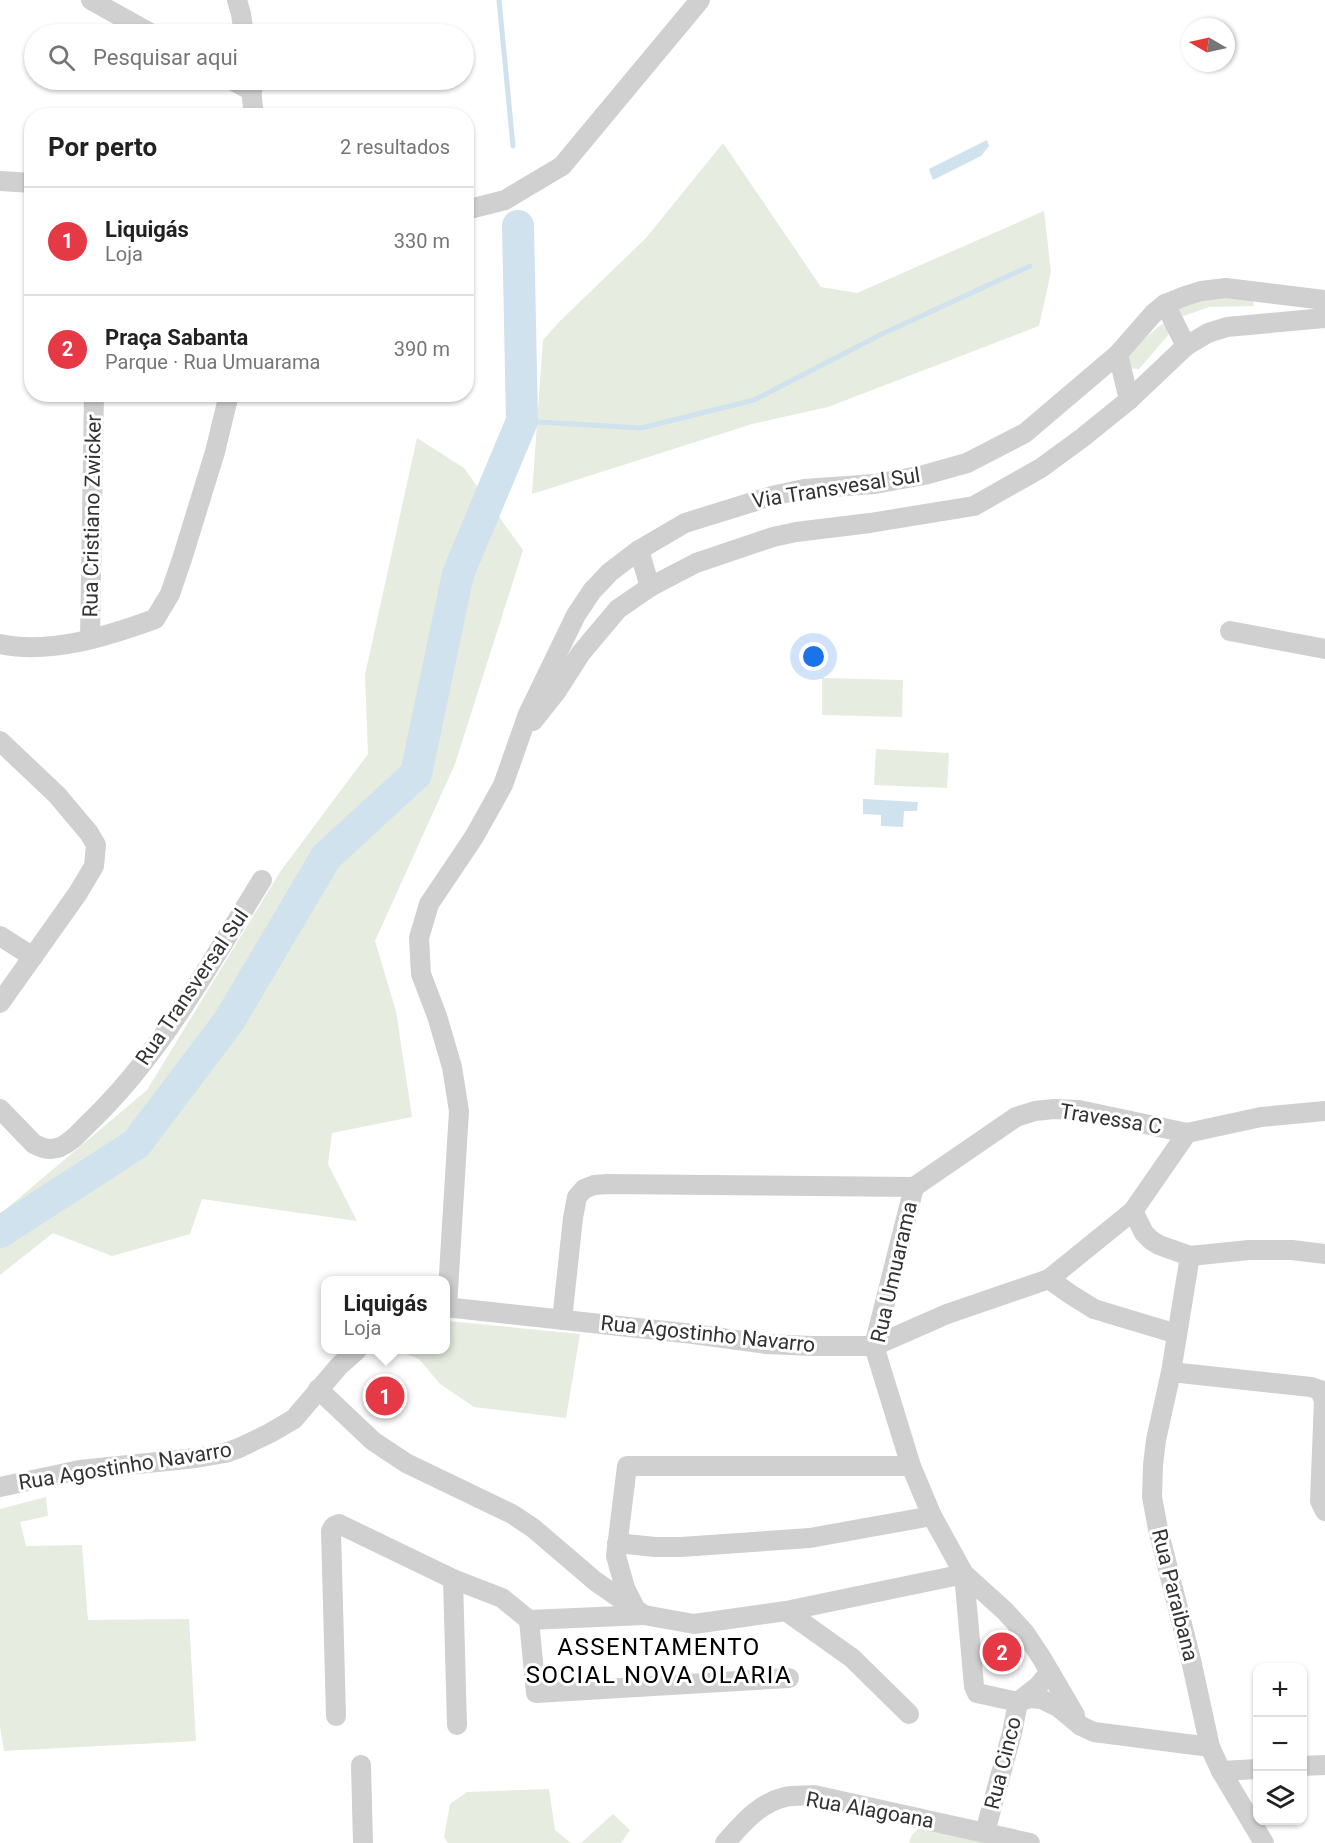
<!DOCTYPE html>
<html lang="pt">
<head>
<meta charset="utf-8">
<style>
	:root { --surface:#fff; --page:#f2f2f2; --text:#222; --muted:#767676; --line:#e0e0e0; --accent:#e63946 }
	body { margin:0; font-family:Roboto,sans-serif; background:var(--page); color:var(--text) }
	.controls { position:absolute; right:18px; bottom:18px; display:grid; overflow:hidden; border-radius:12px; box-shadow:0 2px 4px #0004 }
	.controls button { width:54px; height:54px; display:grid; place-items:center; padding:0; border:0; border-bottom:2px solid var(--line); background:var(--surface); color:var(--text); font:30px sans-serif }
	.compass { position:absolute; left:1181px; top:18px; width:54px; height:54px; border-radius:50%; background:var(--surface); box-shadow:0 2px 4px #0004; rotate:279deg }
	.you { position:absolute; left:814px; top:657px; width:21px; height:21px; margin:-15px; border:4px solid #fff; border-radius:50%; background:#1a73e8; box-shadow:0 0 0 9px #1a73e833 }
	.badge { display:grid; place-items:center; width:39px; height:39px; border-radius:50%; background:var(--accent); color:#fff; font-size:20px; font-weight:700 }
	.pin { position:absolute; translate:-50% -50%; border:3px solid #fff; box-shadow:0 2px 6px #0006 }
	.popup { position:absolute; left:321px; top:1276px; width:129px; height:78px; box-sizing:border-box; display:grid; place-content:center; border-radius:12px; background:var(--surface); filter:drop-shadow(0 2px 4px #0005); font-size:20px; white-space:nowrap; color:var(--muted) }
	.popup b { font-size:22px; color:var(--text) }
	.popup::after { content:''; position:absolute; left:50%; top:100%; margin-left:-12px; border:12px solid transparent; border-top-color:var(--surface) }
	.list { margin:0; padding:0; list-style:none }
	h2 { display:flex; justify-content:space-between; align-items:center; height:78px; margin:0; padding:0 24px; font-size:26px }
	h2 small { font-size:20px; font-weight:400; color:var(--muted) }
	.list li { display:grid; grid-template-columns:39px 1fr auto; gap:18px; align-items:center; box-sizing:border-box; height:108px; padding:0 24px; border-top:2px solid var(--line) }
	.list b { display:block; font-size:22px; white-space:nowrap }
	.list p { margin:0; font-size:20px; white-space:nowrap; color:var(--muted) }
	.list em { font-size:20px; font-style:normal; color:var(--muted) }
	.icon { flex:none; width:33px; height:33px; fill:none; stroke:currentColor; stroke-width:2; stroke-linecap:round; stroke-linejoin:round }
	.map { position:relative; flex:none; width:1325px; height:1843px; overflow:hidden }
	.search { position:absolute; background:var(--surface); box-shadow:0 2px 4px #0004; left:24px; top:24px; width:450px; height:66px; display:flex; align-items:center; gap:15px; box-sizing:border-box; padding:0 21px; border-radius:33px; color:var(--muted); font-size:22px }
	.panel { position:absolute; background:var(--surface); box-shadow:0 2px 4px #0004; left:24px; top:108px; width:450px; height:294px; border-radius:24px }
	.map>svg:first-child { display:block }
	.green { fill:#e6ecdf }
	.water { fill:#cfe2ee }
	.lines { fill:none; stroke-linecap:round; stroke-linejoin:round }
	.stream { stroke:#cfe2ee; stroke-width:5 }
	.river { stroke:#cfe2ee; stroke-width:32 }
	.minor { stroke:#d0d0d0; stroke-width:20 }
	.labels { text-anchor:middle; stroke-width:6; stroke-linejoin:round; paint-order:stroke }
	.street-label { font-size:21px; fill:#333; stroke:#fff }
	.quarter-label { font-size:24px; letter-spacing:1.5px; fill:#000; stroke:#fff }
</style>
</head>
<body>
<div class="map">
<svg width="1325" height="1843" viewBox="0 0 1325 1843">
	<rect width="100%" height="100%" fill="#fff"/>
	<g class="green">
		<polygon points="723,143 821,287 857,293 1044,211 1051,272 1039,326 828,407 752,424 532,494 543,340 559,322 646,238"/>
		<polygon points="1186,297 1252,297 1254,306 1209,307 1181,317 1174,303"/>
		<path d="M1164 323 1169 334 1139 369 1127 368 1125 362C1136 347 1148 334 1164 323Z"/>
		<polygon points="417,438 464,468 523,550 455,764 375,941 396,1011 412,1117 332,1133 328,1164 357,1221 202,1199 190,1234 112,1256 53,1233 0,1275 0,1214 147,1090 280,872 368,754 365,675"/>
		<polygon points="822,678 903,680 902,717 822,715"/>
		<polygon points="876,749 949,753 947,788 874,785"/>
		<polygon points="448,1321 580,1334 566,1418 474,1407 440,1384 419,1359 401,1352 400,1350 445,1350 445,1322"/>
		<polygon points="46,1497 48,1516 20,1522 26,1546 82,1545 88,1620 189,1619 196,1741 4,1751 0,1727 0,1509"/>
		<polygon points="549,1789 555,1830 571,1843 448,1843 444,1837 450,1804 467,1792"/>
		<polygon points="613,1814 630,1830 621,1843 581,1843"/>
		<polygon points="920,1827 1002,1843 909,1843 912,1835"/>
	</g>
	<g class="water">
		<polygon points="987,140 989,146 981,156 933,180 929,169"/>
		<polygon points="863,799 918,802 917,811 904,811 903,827 881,826 881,815 863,814"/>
	</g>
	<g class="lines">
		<g class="stream">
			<polyline points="499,0 513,146"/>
			<polyline points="522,421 641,428 754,400 882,334 1030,266"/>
		</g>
		<polyline class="river" points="0,1232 136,1144 229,1021 326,857 416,774 458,574 522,421 518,226"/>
		<g class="minor">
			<polyline points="91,0 152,34"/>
			<polyline points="237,0 241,14 244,34"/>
			<polyline points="231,80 252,91"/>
			<polyline points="250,80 254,116"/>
			<polyline points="0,181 32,183"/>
			<polyline points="466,210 505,200 562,166 700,0"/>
			<polyline points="1165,304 1186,346"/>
			<polyline points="1118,354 1129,400"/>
			<polyline points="639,550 650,587"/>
			<polyline points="1230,631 1325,649"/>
			<polyline points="90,638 94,394"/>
			<path d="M0 644C50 655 108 636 155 619L170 594 182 559 215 452 229 394"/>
			<polyline points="533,721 556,692 581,653 618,609 650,587 696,563 773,537 796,532 870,523 974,506 1041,468 1082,438 1129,400 1186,346 1208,333 1227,327 1325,318"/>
			<polyline points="0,741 57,795 89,833 96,845 94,866 78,893 0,1003"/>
			<polyline points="0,936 33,957"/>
			<path d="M0 1109 34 1144C43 1149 51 1151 60 1147 73 1142 82 1129 92 1120 163 1051 210 963 262 880"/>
			<polyline points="914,1187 874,1346 911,1466 932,1516 964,1574 1005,1611 1025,1633 1041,1657 1075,1715"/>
			<polyline points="914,1187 1016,1117 1035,1111 1054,1109 1079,1110 1187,1133"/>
			<polyline points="1133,1211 1144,1233 1151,1240 1159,1245 1190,1256 1249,1250 1292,1250 1325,1254"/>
			<polyline points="1190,1256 1171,1372 1156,1440 1153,1465 1152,1497 1158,1529 1191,1660 1210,1747 1221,1771 1264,1843"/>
			<polyline points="1049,1279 1070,1294 1094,1309 1177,1334"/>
			<polyline points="445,1307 693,1334 766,1344 812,1346 874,1346 947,1314 1049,1279 1133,1211 1187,1133 1261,1117 1325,1111"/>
			<polyline points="447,1307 459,1111 452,1067 437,1016 421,974 419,938 429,904 474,837 503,785 528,714 576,615 592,591 610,572 639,550 685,523 772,496 804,489 875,484 924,475 967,463 1025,433 1118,354 1153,314 1165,304 1185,296 1201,291 1226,288 1325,300"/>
			<polyline points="562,1320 573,1218 577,1197 584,1189 594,1185 607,1184 914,1187"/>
			<polyline points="1171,1372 1311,1387 1320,1390 1324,1401 1320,1501 1325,1511"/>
			<polyline points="318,1389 373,1441 406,1463 512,1514 533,1528 595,1581 644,1615 694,1624 786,1611 964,1574 974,1686 977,1693 1018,1702 1030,1698 1041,1699 1058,1707 1081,1726 1094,1732 1210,1747"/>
			<polyline points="0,1487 80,1470 196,1458 225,1453 239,1448 270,1433 294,1419 339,1366 357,1350"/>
			<polyline points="617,1543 655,1547 681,1547 810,1538 932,1516"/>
			<polyline points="453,1579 457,1725"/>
			<polyline points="635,1608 625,1588 616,1556 627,1466 911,1466"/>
			<polyline points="786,1611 852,1658 909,1714"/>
			<polyline points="529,1620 536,1693 789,1678"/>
			<polyline points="336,1716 331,1531 334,1526 339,1524 453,1579 502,1598 529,1620 644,1615"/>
			<polyline points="361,1765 363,1843"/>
			<polyline points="1302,1766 1325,1765"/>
			<polyline points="1221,1771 1258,1769"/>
			<polyline points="985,1832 1012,1733 1018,1702 1038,1686 1050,1672"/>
			<path d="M725 1843C742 1824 759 1803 785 1797 794 1795 805 1796 814 1795L1030 1843"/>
		</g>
	</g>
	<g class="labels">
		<g class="street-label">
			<text transform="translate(836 488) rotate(-9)" y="7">Via Transvesal Sul</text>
			<text transform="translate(92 516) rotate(-89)" y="7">Rua Cristiano Zwicker</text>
			<text transform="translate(192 987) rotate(-56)" y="7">Rua Transversal Sul</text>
			<text transform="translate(1111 1119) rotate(9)" y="7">Travessa C</text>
			<text transform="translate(894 1272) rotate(-77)" y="7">Rua Umuarama</text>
			<text transform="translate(708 1334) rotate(6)" y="7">Rua Agostinho Navarro</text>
			<text transform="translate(125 1466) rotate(-9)" y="7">Rua Agostinho Navarro</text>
			<text transform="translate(1175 1595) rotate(76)" y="7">Rua Paraibana</text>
			<text transform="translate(1003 1763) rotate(-76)" y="7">Rua Cinco</text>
			<text transform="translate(870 1810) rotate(10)" y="7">Rua Alagoana</text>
		</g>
		<g class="quarter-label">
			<text x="659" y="1655">ASSENTAMENTO<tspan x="659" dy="28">SOCIAL NOVA OLARIA</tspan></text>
		</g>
	</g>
</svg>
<div class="controls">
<button>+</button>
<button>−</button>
<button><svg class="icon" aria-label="layers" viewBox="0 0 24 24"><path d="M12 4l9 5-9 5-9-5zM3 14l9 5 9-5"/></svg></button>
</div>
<svg class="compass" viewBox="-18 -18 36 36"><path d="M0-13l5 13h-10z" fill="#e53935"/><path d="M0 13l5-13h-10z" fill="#767676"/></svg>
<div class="you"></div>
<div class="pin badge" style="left:385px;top:1396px">1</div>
<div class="popup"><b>Liquigás</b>Loja</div>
<div class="pin badge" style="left:1002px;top:1652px">2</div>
<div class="search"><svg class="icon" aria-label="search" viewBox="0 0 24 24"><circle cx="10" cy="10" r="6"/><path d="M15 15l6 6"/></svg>Pesquisar aqui</div>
<section class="panel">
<h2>Por perto<small>2 resultados</small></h2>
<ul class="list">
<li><span class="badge">1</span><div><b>Liquigás</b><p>Loja</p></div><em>330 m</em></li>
<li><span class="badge">2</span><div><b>Praça Sabanta</b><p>Parque · Rua Umuarama</p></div><em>390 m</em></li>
</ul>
</section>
</div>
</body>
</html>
